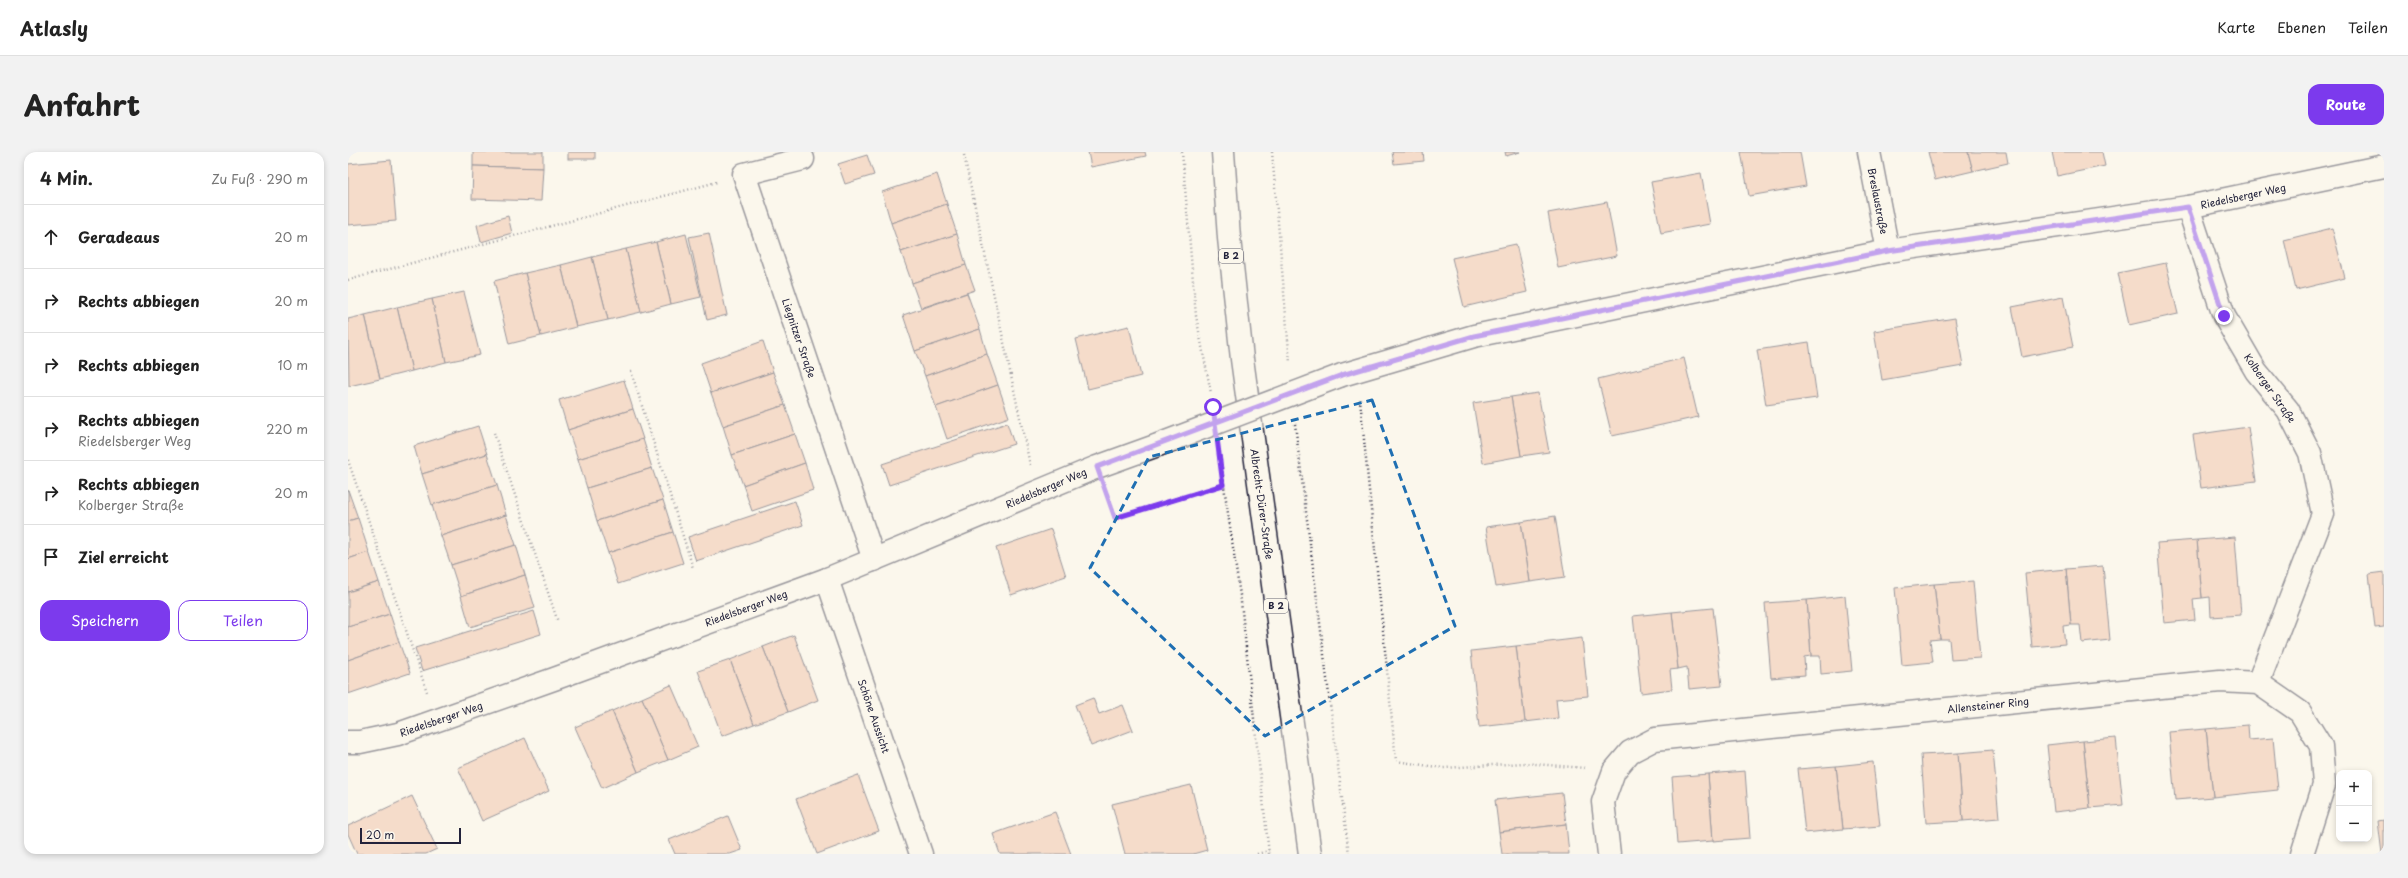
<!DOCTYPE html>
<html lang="de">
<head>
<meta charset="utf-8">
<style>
	:root { --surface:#fff; --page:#f2f2f2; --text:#222; --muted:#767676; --line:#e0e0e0; --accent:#7c3aed }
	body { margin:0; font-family:"Playpen Sans",sans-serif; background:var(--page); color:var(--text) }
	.controls { position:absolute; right:12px; bottom:12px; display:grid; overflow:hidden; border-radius:8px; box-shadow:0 2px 6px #0003 }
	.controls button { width:36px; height:36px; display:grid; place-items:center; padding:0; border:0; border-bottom:1px solid var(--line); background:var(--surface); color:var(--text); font:20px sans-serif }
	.scale { position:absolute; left:12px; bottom:10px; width:101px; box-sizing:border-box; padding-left:4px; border:2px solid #22223b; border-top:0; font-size:11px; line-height:14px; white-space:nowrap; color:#22223b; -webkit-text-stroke:3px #fbf7ec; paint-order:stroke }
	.stop { position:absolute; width:12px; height:12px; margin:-9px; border:3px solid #7c3aed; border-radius:50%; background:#fff }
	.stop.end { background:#7c3aed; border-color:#fff; box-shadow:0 1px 4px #0008 }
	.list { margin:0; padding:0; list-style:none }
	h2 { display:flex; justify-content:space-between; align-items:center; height:52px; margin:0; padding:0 16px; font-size:17px }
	h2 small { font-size:13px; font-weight:400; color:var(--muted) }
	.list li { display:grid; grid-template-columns:26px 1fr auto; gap:12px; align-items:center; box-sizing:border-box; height:64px; padding:0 16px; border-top:1px solid var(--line) }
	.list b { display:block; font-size:15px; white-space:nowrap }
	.list p { margin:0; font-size:13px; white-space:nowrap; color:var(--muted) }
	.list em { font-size:13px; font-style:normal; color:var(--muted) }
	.actions { display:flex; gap:8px; padding:12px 16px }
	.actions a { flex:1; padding:9px 0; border:1px solid var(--accent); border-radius:12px; text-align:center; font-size:14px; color:var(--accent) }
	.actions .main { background:var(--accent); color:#fff }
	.icon { flex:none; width:22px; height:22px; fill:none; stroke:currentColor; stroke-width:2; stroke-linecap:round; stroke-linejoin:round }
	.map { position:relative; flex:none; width:2036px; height:702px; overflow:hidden; border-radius:12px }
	header { display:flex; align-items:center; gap:24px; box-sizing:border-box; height:56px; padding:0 20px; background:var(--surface); border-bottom:1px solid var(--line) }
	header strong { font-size:19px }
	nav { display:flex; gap:22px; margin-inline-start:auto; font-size:14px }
	.intro { display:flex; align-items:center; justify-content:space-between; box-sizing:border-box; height:96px; padding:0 24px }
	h1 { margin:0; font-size:28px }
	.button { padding:10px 18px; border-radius:12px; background:var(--accent); color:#fff; font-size:14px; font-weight:700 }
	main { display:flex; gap:24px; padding:0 24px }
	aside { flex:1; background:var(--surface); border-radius:12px; box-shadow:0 2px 6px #0003 }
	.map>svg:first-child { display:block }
	.building { fill:#eebaa0; stroke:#22223b }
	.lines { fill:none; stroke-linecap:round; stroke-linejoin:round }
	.minor-casing { stroke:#22223b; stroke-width:25 }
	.primary-casing { stroke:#22223b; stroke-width:25 }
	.path { stroke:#22223b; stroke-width:2.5; stroke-dasharray:1 3; stroke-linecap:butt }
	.minor { stroke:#fbf7ec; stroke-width:22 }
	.primary { stroke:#fbf7ec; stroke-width:22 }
	.minor-bridge-casing { stroke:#22223b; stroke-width:25; stroke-linecap:butt }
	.minor-bridge { stroke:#fbf7ec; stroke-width:22 }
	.route { stroke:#7c3aed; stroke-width:5 }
	.marked { fill:none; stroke:#1f6fb2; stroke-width:3; stroke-dasharray:8 5; stroke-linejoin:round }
	.labels { text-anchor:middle; stroke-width:4; stroke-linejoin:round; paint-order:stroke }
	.shield { fill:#fbf7ec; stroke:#636270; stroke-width:1 }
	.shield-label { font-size:9px; font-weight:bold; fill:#22223b }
	.street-label { font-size:10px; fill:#22223b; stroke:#fbf7ec }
</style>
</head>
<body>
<header>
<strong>Atlasly</strong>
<nav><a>Karte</a><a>Ebenen</a><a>Teilen</a></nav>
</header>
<div class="intro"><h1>Anfahrt</h1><a class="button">Route</a></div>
<main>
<aside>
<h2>4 Min.<small>Zu Fuß · 290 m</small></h2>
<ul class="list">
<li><svg class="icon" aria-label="ahead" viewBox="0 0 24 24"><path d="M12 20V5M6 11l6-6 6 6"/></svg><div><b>Geradeaus</b></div><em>20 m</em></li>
<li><svg class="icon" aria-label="right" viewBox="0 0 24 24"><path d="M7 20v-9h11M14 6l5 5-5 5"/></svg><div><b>Rechts abbiegen</b></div><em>20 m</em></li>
<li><svg class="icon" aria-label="right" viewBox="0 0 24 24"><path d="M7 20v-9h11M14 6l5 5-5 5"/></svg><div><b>Rechts abbiegen</b></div><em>10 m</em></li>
<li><svg class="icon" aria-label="right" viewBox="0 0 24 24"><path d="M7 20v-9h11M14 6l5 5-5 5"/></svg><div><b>Rechts abbiegen</b><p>Riedelsberger Weg</p></div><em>220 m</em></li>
<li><svg class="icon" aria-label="right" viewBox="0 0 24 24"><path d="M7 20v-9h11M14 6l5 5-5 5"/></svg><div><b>Rechts abbiegen</b><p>Kolberger Straße</p></div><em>20 m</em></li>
<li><svg class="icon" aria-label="arrive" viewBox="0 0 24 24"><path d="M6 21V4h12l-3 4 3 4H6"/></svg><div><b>Ziel erreicht</b></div></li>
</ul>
<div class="actions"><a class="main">Speichern</a><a>Teilen</a></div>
</aside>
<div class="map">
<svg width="2036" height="702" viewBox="0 0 2036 702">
	<rect width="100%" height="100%" fill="#fbf7ec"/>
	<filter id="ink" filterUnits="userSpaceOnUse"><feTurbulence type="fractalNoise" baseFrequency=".025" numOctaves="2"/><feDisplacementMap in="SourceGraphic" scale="8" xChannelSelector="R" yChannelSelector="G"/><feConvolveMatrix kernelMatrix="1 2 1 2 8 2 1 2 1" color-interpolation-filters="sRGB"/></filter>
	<g filter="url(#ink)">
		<g class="building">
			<polygon points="125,0 195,0 195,16 125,14"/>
			<rect x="220" y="0" width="27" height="7"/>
			<polygon points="740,0 797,0 798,4 743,15"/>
			<polygon points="1044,0 1075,0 1076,9 1046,12"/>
			<polygon points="1157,0 1172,0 1158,4"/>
			<polygon points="1393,0 1452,0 1458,34 1401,44"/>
			<polygon points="1580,0 1620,0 1625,19 1587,28"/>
			<polygon points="1620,0 1658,0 1660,11 1625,19"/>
			<polygon points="1704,0 1754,0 1757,14 1709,24"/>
			<polygon points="519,3 526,23 497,32 490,12"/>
			<polygon points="43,8 48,69 0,73 0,12"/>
			<polygon points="125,14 195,16 193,49 124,47"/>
			<polygon points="1353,21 1362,72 1313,81 1303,30"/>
			<polygon points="589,22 599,52 543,71 534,40"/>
			<polygon points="1259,50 1269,104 1210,116 1200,61"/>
			<polygon points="599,52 609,82 553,100 543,71"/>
			<polygon points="160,64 164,81 133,90 129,73"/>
			<polygon points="1984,76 1997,126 1948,138 1936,88"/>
			<polygon points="361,81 379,163 359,168 341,85"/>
			<polygon points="338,82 353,145 323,152 308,90"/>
			<polygon points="609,82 618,113 564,131 553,100"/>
			<polygon points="308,90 323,152 293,160 278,97"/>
			<polygon points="1168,92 1179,140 1116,155 1104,106"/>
			<polygon points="278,97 293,160 260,168 244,105"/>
			<polygon points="244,105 260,168 228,175 213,113"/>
			<polygon points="1818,111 1830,162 1781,173 1770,121"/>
			<polygon points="213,113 228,175 193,184 177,121"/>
			<polygon points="618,113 627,138 573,156 564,131"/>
			<polygon points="177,121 193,184 161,192 146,129"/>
			<polygon points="116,140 132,203 98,210 84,147"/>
			<polygon points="619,141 632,177 567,199 555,163"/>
			<polygon points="1715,145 1725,195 1674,205 1664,155"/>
			<polygon points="84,147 98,210 64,219 49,155"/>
			<polygon points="49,155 64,219 32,227 17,163"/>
			<polygon points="17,163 32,227 1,234 0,167"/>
			<polygon points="1607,166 1615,214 1534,228 1526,179"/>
			<polygon points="781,174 793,224 740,237 728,187"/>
			<polygon points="632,177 639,202 577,224 567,199"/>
			<polygon points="415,189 425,220 363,241 353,211"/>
			<polygon points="1461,190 1469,246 1418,253 1409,198"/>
			<polygon points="639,202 650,233 588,255 577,224"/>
			<polygon points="1336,206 1350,265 1264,284 1250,227"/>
			<polygon points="425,220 437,253 375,274 363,241"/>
			<polygon points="276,228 285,257 220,278 211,248"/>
			<polygon points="650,233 661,265 599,287 588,255"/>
			<polygon points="1190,241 1201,300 1173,304 1163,245"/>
			<polygon points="1163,245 1173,304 1135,311 1125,251"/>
			<polygon points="437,253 447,282 384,303 375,274"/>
			<polygon points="285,257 295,287 230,307 220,278"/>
			<polygon points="659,271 666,292 541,333 534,312"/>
			<polygon points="130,274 139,302 74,322 66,294"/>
			<polygon points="1900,275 1908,329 1853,336 1845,283"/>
			<polygon points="447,282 457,311 395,333 384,303"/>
			<polygon points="295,287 304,316 239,336 230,307"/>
			<polygon points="139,302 149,333 84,353 74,322"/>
			<polygon points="457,311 465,338 404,359 395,333"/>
			<polygon points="304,316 315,348 249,369 239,336"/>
			<polygon points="149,333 158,363 93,384 84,353"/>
			<polygon points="0,338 10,366 0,369"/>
			<polygon points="315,348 325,380 260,401 249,369"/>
			<polygon points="447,349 455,373 348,409 340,385"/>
			<polygon points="158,363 168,393 103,413 93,384"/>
			<polygon points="1207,364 1217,425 1182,430 1173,370"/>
			<polygon points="10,366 21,400 0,407 0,369"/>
			<polygon points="1173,370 1182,430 1148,435 1138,375"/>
			<polygon points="703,377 718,424 663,443 648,396"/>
			<polygon points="325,380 335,411 270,432 260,401"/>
			<polygon points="1887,385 1893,463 1863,465 1862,445 1854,446 1849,388"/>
			<polygon points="1849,388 1854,446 1845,447 1847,468 1816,471 1809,391"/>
			<polygon points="168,393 177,423 113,444 103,413"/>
			<polygon points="21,400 31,430 0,440 0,407"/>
			<polygon points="1755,414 1762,488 1734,491 1732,473 1723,473 1718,417"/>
			<polygon points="1718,417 1723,473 1715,474 1717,492 1684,495 1677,421"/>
			<polygon points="2036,420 2036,475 2027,476 2021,422"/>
			<polygon points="177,423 187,456 122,475 113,444"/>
			<polygon points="1625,429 1632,506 1603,508 1601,487 1592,487 1586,432"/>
			<polygon points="31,430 42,462 0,475 0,440"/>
			<polygon points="1586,432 1592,487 1582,488 1585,510 1554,513 1547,436"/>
			<polygon points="1497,444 1504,519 1473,522 1472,504 1463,504 1459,448"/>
			<polygon points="1459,448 1463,504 1456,505 1457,523 1423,526 1417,451"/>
			<polygon points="1365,456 1374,534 1341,537 1339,515 1330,517 1324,460"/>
			<polygon points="186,459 193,482 74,519 67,496"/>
			<polygon points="1324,460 1330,517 1322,518 1324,537 1293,541 1285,464"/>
			<polygon points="42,462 51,490 0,508 0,475"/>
			<polygon points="446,483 470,548 440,560 415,495"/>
			<polygon points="1234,486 1240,544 1208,547 1210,566 1177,570 1168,494"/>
			<polygon points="51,490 62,521 0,542 0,508"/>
			<polygon points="1168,494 1177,570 1131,575 1123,499"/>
			<polygon points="415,495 440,560 406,572 382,508"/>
			<polygon points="382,508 406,572 374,584 350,519"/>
			<polygon points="323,533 350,595 320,608 294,546"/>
			<polygon points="294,546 320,608 290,620 264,559"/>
			<polygon points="745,546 751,562 775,553 785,578 743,594 727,553"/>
			<polygon points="264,559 290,620 254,636 227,575"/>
			<polygon points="1900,573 1901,588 1925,586 1930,638 1865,645 1858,577"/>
			<polygon points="1858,577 1865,645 1827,648 1821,580"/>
			<polygon points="177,586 201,639 134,669 110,616"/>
			<polygon points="1768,586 1775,653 1742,656 1735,589"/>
			<polygon points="1735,589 1742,656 1706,660 1699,593"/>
			<polygon points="1645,598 1651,666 1615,669 1610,601"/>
			<polygon points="1610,601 1615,669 1578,671 1573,603"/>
			<polygon points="1525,610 1532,674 1495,677 1488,614"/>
			<polygon points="1488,614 1495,677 1457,681 1450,617"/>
			<polygon points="1397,619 1402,686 1365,689 1360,622"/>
			<polygon points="1360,622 1365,689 1329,692 1324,625"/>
			<polygon points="510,623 531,679 469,702 448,647"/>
			<polygon points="843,633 859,698 845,702 777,702 764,652"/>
			<polygon points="1214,641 1218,672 1151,680 1147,648"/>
			<polygon points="64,644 89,697 78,702 9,702 0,682 0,674"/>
			<polygon points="707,660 723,702 652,702 645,682"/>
			<polygon points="380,664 394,698 382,702 327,702 321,688"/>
			<polygon points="2036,668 2036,702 2034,702 2030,669"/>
			<polygon points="1218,672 1221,702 1154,702 1151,680"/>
		</g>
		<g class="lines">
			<g class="minor-casing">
				<g id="minor">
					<polyline points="1521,0 1540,99"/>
					<polyline points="455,7 396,22 526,408"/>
					<polyline points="1840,55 1876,164 1908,219 1940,258 1962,301 1975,362 1910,531"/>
					<polyline points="994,223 1126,184 1540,99 1840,55 2036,14"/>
					<polyline points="479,427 573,702"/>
					<polyline points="0,590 12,590 50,582 206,527 479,427 749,315 810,293"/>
					<polyline points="1261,702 1255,650 1266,619 1282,600 1307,587 1872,529 1910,531 1952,560 1973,594 1976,633 1954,702"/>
				</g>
			</g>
			<g class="primary-casing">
				<polyline id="primary" points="875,0 881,86 894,207 962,702"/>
			</g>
			<g class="path">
				<polyline points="834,0 848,164 863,241"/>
				<polyline points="924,0 942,211"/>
				<polyline points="616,3 682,313"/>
				<polyline points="0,128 369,30"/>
				<polyline points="283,219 345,416"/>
				<polyline points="1012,247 1048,609 1095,616 1175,611 1237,616"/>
				<polyline points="947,272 1001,702"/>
				<polyline points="146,281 210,470"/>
				<polyline points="871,300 893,450 921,702"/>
				<polyline points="0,308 79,540"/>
				<polyline points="759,342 767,366 875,333"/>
				<polyline points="909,702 921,699"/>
			</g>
			<use href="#minor" class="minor"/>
			<use href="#primary" class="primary"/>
			<g class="minor-bridge-casing">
				<polyline id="minor-bridge" points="810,293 994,223"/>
			</g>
			<use href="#minor-bridge" class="minor-bridge"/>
		</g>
	</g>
	<g class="lines" filter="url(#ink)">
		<polyline class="route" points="865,255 875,333 767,366 749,315 994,223 1126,184 1540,99 1840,55 1876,164"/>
	</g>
	<path d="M0 0H2036V702H0ZM1024 248 1107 474 917 584 742 416 801 305Z" fill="#fbf7ec" fill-opacity=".55" fill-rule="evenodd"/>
	<path class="marked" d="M1024 248 1107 474 917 584 742 416 801 305Z"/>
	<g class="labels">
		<g class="shield">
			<rect x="871" y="97" width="24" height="14" rx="3"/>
			<rect x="916" y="447" width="24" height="14" rx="3"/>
		</g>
		<g class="shield-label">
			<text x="883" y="107">B 2</text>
			<text x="928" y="457">B 2</text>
		</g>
		<g class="street-label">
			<text transform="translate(1895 44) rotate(-12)" y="4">Riedelsberger Weg</text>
			<text transform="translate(1530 49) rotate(79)" y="4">Breslaustraße</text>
			<text transform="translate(451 186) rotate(71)" y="4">Liegnitzer Straße</text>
			<text transform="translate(1922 236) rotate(55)" y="4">Kolberger Straße</text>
			<text transform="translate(698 336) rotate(-23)" y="4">Riedelsberger Weg</text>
			<text transform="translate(914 352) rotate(82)" y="4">Albrecht-Dürer-Straße</text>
			<text transform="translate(398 456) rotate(-20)" y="4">Riedelsberger Weg</text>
			<text transform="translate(1640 553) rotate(-6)" y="4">Allensteiner Ring</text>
			<text transform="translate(526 564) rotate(71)" y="4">Schöne Aussicht</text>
			<text transform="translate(93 567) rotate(-19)" y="4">Riedelsberger Weg</text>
		</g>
	</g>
</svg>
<div class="controls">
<button>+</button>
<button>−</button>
</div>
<div class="scale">20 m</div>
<div class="stop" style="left:865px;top:255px"></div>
<div class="stop end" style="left:1876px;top:164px"></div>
</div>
</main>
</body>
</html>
